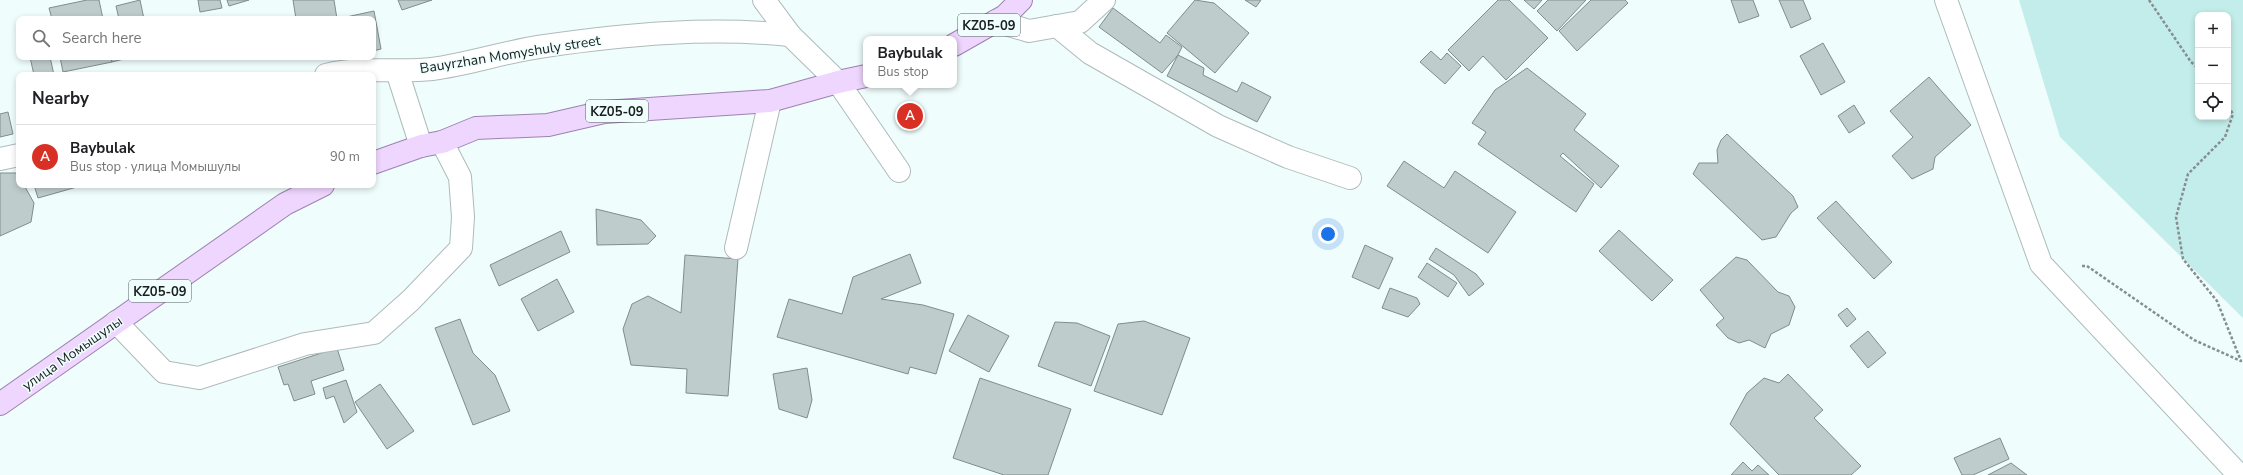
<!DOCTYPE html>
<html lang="en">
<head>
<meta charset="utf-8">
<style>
	:root { --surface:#fff; --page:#f2f2f2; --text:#202124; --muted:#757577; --line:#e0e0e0; --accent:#d93025 }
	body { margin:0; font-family:"Nunito Sans",sans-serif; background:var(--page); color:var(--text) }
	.controls { position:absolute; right:12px; top:12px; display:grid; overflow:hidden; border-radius:8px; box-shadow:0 2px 6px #0003 }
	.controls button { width:36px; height:36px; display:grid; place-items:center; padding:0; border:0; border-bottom:1px solid var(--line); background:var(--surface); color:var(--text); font:20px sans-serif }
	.you { position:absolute; left:1328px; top:234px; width:14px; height:14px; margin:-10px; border:3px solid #fff; border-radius:50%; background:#1a73e8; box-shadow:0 0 0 6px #1a73e833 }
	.badge { display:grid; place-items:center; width:26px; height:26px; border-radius:50%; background:var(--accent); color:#fff; font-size:13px; font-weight:700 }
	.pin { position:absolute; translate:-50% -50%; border:2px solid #fff; box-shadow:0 1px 4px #0006 }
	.popup { position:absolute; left:863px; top:36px; width:94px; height:52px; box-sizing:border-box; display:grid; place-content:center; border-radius:8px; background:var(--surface); filter:drop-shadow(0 1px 3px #0005); font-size:13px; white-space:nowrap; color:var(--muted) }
	.popup b { font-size:15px; color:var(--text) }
	.popup::after { content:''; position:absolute; left:50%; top:100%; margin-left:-8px; border:8px solid transparent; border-top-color:var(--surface) }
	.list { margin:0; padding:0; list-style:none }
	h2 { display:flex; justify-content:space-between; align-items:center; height:52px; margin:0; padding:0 16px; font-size:17px }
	h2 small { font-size:13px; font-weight:400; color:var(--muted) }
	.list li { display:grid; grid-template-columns:26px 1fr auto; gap:12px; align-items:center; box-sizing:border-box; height:64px; padding:0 16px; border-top:1px solid var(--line) }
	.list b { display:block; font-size:15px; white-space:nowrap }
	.list p { margin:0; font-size:13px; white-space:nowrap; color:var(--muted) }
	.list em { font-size:13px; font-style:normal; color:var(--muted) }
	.icon { flex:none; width:22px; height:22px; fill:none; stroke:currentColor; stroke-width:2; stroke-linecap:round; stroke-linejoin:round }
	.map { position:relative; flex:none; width:2243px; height:475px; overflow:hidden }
	.search { position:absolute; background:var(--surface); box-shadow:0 2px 6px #0003; left:16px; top:16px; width:360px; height:44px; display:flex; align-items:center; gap:10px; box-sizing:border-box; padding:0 14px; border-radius:8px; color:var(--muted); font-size:15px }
	.panel { position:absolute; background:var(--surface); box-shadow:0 2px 6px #0003; left:16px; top:72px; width:360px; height:116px; border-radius:8px }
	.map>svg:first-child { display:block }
	.green { fill:#c3edea; fill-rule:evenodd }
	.building { fill:#becccb; stroke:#808d8c }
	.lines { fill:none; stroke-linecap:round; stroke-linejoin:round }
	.minor-casing { stroke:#aebbba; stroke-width:24 }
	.major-casing { stroke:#9d83af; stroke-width:24 }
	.path { stroke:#868f8f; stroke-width:2.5; stroke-dasharray:3 2; stroke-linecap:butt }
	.minor { stroke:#fff; stroke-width:22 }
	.major { stroke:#efd6fe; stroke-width:22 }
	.labels { text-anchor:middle; stroke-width:3; stroke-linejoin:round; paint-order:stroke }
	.shield { fill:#effdfc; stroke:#586060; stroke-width:1 }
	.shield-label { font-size:13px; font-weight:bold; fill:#181d1d }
	.street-label { font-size:14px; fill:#181d1d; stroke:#effdfc }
</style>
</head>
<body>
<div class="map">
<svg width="2243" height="475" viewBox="0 0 2243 475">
	<rect width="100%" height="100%" fill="#effdfc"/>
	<path class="green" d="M2019 0H2243V318L2060 137ZM2198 15H2228V117H2198Z"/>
	<g class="building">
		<polygon points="87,0 99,0 103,19 52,19 49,8"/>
		<polygon points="140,0 144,19 119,19 116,6"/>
		<polygon points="198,0 220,0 222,8 200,12"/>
		<polygon points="227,0 249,0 229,6"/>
		<polygon points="293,0 334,0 337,19 296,19"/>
		<polygon points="398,0 432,0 402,10"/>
		<polygon points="1195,0 1214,3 1249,33 1215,73 1167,33"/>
		<polygon points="1245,0 1261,0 1256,7"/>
		<polygon points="1498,0 1509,0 1548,38 1506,80 1483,56 1469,71 1448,50"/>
		<polygon points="1524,0 1542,0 1534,9"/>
		<polygon points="1548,0 1586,0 1557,31 1537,11"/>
		<polygon points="1591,0 1625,0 1628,3 1577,51 1559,31"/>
		<polygon points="1731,0 1753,0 1759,16 1739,23"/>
		<polygon points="1779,0 1803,0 1811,19 1791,28"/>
		<polygon points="1113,8 1160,43 1166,35 1182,47 1178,55 1162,73 1099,27"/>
		<polygon points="374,11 381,49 373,51 373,19 337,19"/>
		<polygon points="1823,43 1845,82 1821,95 1800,56"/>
		<polygon points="1431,51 1441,60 1447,53 1461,66 1445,84 1420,62"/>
		<polygon points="1178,55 1204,68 1203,75 1237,92 1242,82 1271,97 1257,122 1167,76"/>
		<polygon points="30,57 50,57 54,75 34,75"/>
		<polygon points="60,57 111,57 112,62 63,72"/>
		<polygon points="111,57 132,57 112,62"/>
		<polygon points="1527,68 1586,114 1574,130 1619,166 1601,188 1563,153 1560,156 1594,184 1576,212 1478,144 1486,132 1472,123 1495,90"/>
		<polygon points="1929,77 1971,125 1935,157 1933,169 1912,179 1892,156 1913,137 1890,111"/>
		<polygon points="1854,105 1865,123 1849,133 1838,116"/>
		<polygon points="8,112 13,134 0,137 0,114"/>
		<polygon points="1727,134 1793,196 1798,207 1791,213 1776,237 1762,240 1693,174 1699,163 1718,163 1717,150 1721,140"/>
		<polygon points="1404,161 1444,188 1455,171 1516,212 1488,253 1387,186"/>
		<polygon points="0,173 17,173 19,185 24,185 34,203 31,222 0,236"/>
		<polygon points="34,185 84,185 38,198"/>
		<polygon points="1836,201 1892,262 1874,279 1817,218"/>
		<polygon points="596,209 641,220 656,236 648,244 597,245"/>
		<polygon points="1619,230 1673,280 1652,301 1599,251"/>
		<polygon points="561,231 570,252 499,286 490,265"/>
		<polygon points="1365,245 1393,258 1379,289 1352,277"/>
		<polygon points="1436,248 1476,274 1484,284 1469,296 1454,275 1429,259"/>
		<polygon points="910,254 921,283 881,299 923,305 954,314 936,374 910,367 908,374 777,337 789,299 842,314 853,277"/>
		<polygon points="685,255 738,259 728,396 686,393 687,369 631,365 623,329 632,304 648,296 681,313"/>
		<polygon points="1736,257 1747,260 1778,292 1789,296 1795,307 1789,325 1771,334 1765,348 1749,340 1739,343 1728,338 1716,325 1724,318 1700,290"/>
		<polygon points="1427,263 1457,283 1448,297 1418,277"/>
		<polygon points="557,279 574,312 538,331 521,299"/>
		<polygon points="1390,288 1417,298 1420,304 1408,317 1382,308"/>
		<polygon points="1847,308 1856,319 1847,327 1838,315"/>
		<polygon points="968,315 1009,336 989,372 949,351"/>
		<polygon points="460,319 473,353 495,375 510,411 473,425 435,328"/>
		<polygon points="1144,321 1190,338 1162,415 1094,391 1118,324"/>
		<polygon points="1055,322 1077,323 1110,336 1091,386 1038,366"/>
		<polygon points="1868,331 1886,353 1868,368 1850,346"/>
		<polygon points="337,348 344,370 311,381 315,394 294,401 288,384 284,385 278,367"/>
		<polygon points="807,368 812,400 807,418 779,409 773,374"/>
		<polygon points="1788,374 1823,410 1814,418 1861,466 1851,475 1779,475 1730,424 1747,393 1764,378 1779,383"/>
		<polygon points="980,378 1071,409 1048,475 1004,475 953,458"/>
		<polygon points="346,380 357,412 344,423 334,396 326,399 323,388"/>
		<polygon points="380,384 414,431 387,449 355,402"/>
		<polygon points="2000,438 2009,459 1973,475 1962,475 1954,458"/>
		<polygon points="1743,462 1752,471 1758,465 1769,475 1731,475"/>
		<polygon points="2011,463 2027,475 1988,475"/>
	</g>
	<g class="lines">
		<g class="minor-casing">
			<g id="minor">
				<polyline points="764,0 790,35 838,82 899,171"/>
				<polyline points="1946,0 2041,264 2239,475"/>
				<polyline points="996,21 1029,31 1080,22 1104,0"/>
				<polyline points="1057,26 1090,53 1218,126 1288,157 1350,178"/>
				<polyline points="397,71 421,146"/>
				<path d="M326 75C360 66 397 73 432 69 470 64 507 51 545 46 627 34 708 27 790 35"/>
				<polyline points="0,159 19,155"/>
				<polyline points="736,248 770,101"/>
				<polyline points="116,322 164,372 199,378 305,344 374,333 411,300 461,248 463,217 460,177 442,142"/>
			</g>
		</g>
		<g class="major-casing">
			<g id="major">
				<polyline points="954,45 1005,16 1021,0"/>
				<polyline points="373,163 421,146 442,142 476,128 548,125 604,112 770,101 838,82 866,76"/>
				<polyline points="0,404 285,204 323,185"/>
			</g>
		</g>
		<g class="path">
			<polyline points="2149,0 2191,62 2198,68"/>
			<polyline points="2082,266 2087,266 2194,340 2241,361 2217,301 2183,259 2176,217 2188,174 2225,137 2233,114 2228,106"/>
		</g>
		<use href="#minor" class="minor"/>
		<use href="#major" class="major"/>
	</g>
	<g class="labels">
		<g class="shield">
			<rect x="958" y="14" width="62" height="22" rx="3"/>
			<rect x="586" y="100" width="62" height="22" rx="3"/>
			<rect x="129" y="280" width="62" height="22" rx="3"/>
		</g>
		<g class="shield-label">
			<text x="989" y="30">KZ05-09</text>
			<text x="617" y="116">KZ05-09</text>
			<text x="160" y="296">KZ05-09</text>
		</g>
		<g class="street-label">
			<text transform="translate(510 54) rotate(-9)" y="5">Bauyrzhan Momyshuly street</text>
			<text transform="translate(72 353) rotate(-35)" y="5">улица Момышулы</text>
		</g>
	</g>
</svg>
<div class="controls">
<button>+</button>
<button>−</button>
<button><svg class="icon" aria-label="locate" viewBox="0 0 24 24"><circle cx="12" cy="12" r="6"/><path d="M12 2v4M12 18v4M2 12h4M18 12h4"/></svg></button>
</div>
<div class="you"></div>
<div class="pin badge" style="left:910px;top:116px">A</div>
<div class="popup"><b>Baybulak</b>Bus stop</div>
<div class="search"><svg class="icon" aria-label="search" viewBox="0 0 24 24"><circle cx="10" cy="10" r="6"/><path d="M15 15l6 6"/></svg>Search here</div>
<section class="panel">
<h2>Nearby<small></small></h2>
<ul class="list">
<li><span class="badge">A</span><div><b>Baybulak</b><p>Bus stop · улица Момышулы</p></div><em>90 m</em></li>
</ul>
</section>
</div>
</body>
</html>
